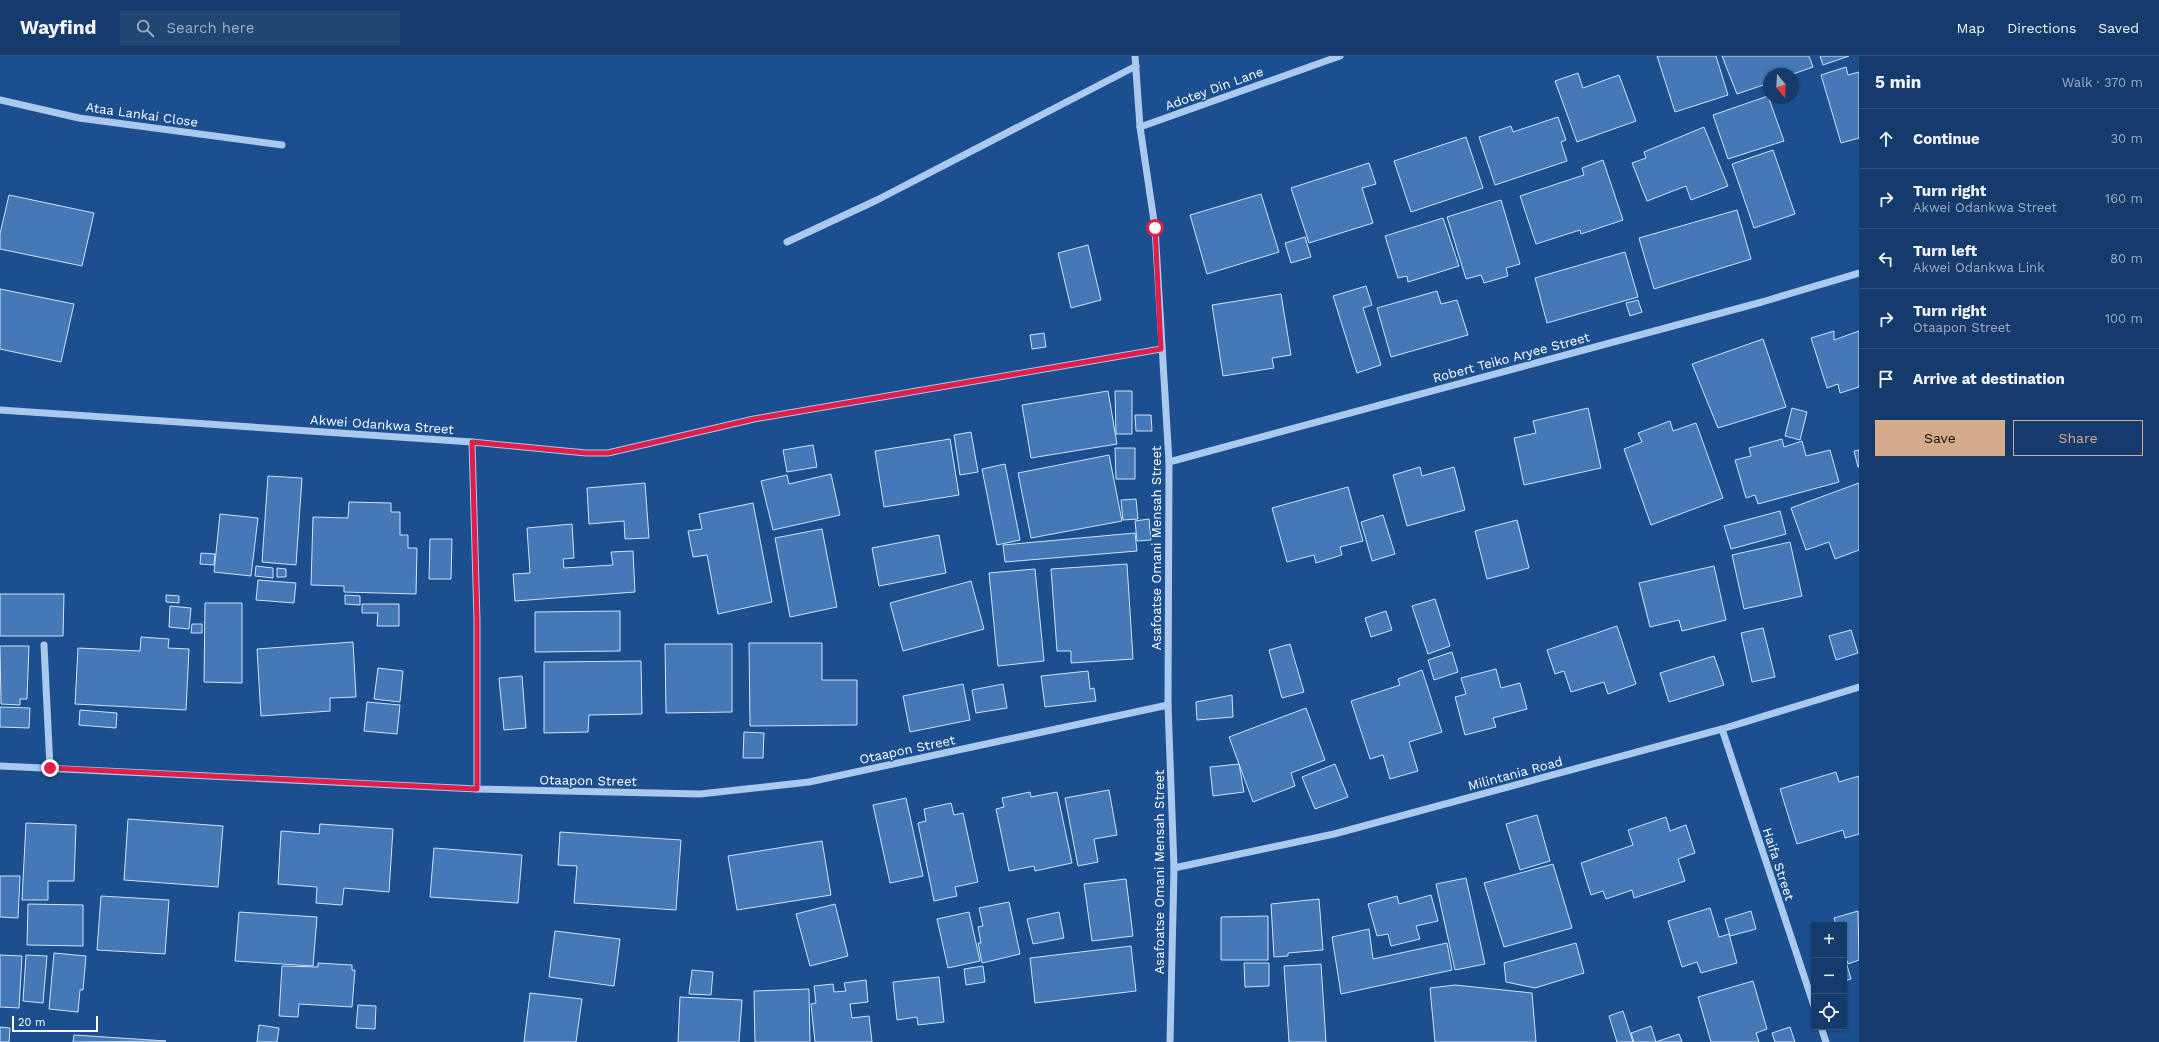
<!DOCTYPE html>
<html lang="en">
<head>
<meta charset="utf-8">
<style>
	:root { --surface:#143b6b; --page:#214673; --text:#f1f3f6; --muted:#9dadc1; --line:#33557e; --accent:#d6ab8b }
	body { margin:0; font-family:"Work Sans",sans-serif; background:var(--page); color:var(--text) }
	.controls { position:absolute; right:12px; bottom:12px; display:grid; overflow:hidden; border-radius:0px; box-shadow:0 1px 3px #0004 }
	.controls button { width:36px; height:36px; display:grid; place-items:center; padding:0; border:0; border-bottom:1px solid var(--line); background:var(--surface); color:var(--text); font:20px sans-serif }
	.compass { position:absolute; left:1763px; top:12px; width:36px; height:36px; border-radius:50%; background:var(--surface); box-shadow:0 1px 3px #0004; rotate:162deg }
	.scale { position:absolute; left:12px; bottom:10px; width:86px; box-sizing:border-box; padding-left:4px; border:2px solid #fff; border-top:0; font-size:11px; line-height:14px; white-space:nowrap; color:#fff; -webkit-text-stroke:3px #1b4f8f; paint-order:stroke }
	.stop { position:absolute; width:12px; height:12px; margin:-9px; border:3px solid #e11d48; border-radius:50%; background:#fff }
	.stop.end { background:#e11d48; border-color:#fff; box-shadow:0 1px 4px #0008 }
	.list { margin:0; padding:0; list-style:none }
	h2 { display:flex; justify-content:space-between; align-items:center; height:52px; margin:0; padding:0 16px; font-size:17px }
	h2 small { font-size:13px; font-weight:400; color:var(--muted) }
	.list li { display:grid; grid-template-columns:26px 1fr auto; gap:12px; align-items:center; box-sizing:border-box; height:60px; padding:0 16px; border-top:1px solid var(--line) }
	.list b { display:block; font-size:15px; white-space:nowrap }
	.list p { margin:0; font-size:13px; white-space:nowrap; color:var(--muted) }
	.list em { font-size:13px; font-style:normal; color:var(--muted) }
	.actions { display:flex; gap:8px; padding:12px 16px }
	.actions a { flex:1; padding:9px 0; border:1px solid var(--accent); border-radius:0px; text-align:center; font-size:14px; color:var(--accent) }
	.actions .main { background:var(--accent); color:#111 }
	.icon { flex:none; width:22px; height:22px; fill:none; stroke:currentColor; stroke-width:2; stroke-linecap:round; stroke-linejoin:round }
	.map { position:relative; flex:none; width:1859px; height:986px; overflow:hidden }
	header { display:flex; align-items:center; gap:24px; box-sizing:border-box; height:56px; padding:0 20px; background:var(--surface); border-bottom:1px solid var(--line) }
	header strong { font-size:19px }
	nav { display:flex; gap:22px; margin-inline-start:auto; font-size:14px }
	.search { width:280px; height:36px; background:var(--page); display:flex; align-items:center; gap:10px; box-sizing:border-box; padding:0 14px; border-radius:0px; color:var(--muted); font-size:15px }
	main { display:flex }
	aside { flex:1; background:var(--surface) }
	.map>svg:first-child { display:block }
	.building { fill:#4478b7; stroke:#cfe3fa }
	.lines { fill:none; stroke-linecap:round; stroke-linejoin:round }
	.minor { stroke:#a9c9ee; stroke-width:7 }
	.route { stroke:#e11d48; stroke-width:5 }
	.labels { text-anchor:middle; stroke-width:3; stroke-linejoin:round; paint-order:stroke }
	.street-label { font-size:13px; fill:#fff; stroke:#1b4f8f }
</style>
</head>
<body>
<header>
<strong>Wayfind</strong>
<div class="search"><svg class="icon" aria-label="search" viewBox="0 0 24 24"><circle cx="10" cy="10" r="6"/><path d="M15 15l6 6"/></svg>Search here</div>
<nav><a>Map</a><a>Directions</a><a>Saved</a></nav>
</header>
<main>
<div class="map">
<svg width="1859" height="986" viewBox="0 0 1859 986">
	<rect width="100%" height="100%" fill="#1b4f8f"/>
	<g class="building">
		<polygon points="1657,0 1716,0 1728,39 1675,56"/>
		<polygon points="1722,0 1809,0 1813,11 1793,18 1769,18 1769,27 1737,38"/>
		<polygon points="1820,0 1849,0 1823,9"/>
		<polygon points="1846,11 1848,19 1859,16 1859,82 1841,87 1821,19"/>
		<polygon points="1578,17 1583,32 1619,19 1636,65 1577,86 1555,25"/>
		<polygon points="1768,40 1784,85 1728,103 1713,59"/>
		<polygon points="1558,61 1566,84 1561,86 1567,105 1495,129 1479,81 1511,70 1513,76"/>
		<polygon points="1704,71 1728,130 1691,144 1686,130 1647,145 1632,107 1646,102 1644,96"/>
		<polygon points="1466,81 1483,132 1411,156 1394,105"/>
		<polygon points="1773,94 1795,158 1754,172 1732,108"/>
		<polygon points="1603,104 1623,164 1581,178 1580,174 1536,188 1520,140 1584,119 1582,112"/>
		<polygon points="1369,107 1376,128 1362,132 1373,167 1309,187 1291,132"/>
		<polygon points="1261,138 1279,196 1207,218 1190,159"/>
		<polygon points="9,139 94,157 82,210 0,193 0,178"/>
		<polygon points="1501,144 1520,208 1506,212 1508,220 1484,227 1481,219 1466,223 1447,161"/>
		<polygon points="1737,154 1751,203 1654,233 1639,182"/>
		<polygon points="1443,162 1459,210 1408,226 1407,220 1398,222 1385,180"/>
		<polygon points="1305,181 1311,201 1291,207 1285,187"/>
		<polygon points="1088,189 1101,244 1071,252 1058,197"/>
		<polygon points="1625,196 1638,241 1547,267 1535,222"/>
		<polygon points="1366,230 1372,249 1363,252 1381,309 1357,317 1333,240"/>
		<polygon points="0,233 74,248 61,306 0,293"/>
		<polygon points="1437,235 1441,248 1457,244 1468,279 1391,301 1377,252"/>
		<polygon points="1281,238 1291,299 1272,302 1274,312 1223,320 1212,249"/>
		<polygon points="1638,244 1642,256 1630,260 1626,247"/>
		<polygon points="1834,275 1834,284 1859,275 1859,331 1840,337 1838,328 1827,332 1811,282"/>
		<polygon points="1044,277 1046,291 1032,293 1030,279"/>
		<polygon points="1763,283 1786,351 1718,372 1692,308"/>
		<polygon points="1108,335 1117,388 1031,402 1022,349"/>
		<polygon points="1115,335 1132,335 1132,378 1116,378"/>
		<polygon points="1588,352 1601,412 1524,429 1514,382 1536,377 1533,365"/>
		<polygon points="1792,352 1807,356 1800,384 1785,380"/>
		<polygon points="1135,359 1151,359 1152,375 1136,375"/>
		<polygon points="1670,365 1673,375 1696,367 1723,442 1651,469 1624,393 1642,386 1638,377"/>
		<polygon points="971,376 978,416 960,419 954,379"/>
		<polygon points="950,383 959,439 884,451 875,395"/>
		<polygon points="1782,383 1784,391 1802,385 1806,400 1830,394 1839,426 1758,448 1755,439 1746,442 1735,404 1751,400 1749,392"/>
		<polygon points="813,389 817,411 787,416 783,394"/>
		<polygon points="1115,392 1135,392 1135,423 1116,423"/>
		<polygon points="1859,394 1859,411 1858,411 1854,395"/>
		<polygon points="1109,399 1122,465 1031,482 1018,417"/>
		<polygon points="1005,408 1020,484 997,489 982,413"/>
		<polygon points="1420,411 1422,420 1454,411 1465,454 1407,470 1393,419"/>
		<polygon points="831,418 840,459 773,474 761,425 787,419 789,428"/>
		<polygon points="268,420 302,422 296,509 262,506"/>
		<polygon points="645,427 649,482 625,483 624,465 589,468 587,432"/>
		<polygon points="1859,427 1859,494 1835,503 1829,486 1806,494 1791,452"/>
		<polygon points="1348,431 1363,485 1340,491 1342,499 1316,507 1314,499 1287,506 1272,452"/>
		<polygon points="1136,443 1138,463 1123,464 1121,444"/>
		<polygon points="349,446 391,447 391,456 400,456 400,479 408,479 408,492 417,492 416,538 344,536 344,530 311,529 313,461 348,462"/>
		<polygon points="753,447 772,546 718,558 707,499 693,501 688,475 702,473 699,458"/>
		<polygon points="1780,455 1786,478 1731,493 1724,470"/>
		<polygon points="220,458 258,462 251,520 214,516"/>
		<polygon points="1383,459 1395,498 1372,505 1361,466"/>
		<polygon points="1149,463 1151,484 1137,485 1135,465"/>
		<polygon points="1517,464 1529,512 1487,523 1475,475"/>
		<polygon points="572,468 574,502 563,503 564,512 613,509 611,496 633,495 635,536 515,545 513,518 530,517 527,472"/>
		<polygon points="822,473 837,551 790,561 775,482"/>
		<polygon points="1135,477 1137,495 1005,506 1003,489"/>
		<polygon points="939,479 946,517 879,530 872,492"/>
		<polygon points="430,483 452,483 451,523 429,523"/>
		<polygon points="1790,486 1802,540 1744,553 1732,499"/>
		<polygon points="201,497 215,498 214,509 200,508"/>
		<polygon points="1127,508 1133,603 1071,607 1071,595 1057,595 1051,513"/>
		<polygon points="256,510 273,512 273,522 255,520"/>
		<polygon points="1714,510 1726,564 1682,575 1679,564 1650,571 1639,527"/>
		<polygon points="277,512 286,513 286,521 277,521"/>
		<polygon points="1035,513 1044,605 998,610 989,517"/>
		<polygon points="258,524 296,527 294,547 256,544"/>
		<polygon points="971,525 984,573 903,595 890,547"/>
		<polygon points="0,538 64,538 63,580 0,580"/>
		<polygon points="166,539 179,540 179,547 166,546"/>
		<polygon points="345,539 360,540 360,549 345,548"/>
		<polygon points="1435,543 1450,590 1428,598 1412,550"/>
		<polygon points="205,547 242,547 242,627 204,626"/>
		<polygon points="362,548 399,548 399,570 377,570 378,557 362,557"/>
		<polygon points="170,550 191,552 189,573 169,571"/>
		<polygon points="620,555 620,595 535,596 535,556"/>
		<polygon points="1386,555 1392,574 1371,581 1365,562"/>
		<polygon points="192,568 202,568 202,577 191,577"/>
		<polygon points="1617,570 1636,628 1608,638 1604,626 1571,636 1564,615 1555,618 1547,594"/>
		<polygon points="1763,572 1775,621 1752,626 1741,577"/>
		<polygon points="1851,574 1858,597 1836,604 1829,580"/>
		<polygon points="141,581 169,583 168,592 189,593 186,654 75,648 78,592 140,595"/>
		<polygon points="353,586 356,641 330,642 330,655 261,660 257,593"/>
		<polygon points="749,587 822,587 822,624 857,624 857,669 750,670"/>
		<polygon points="665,588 732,588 732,656 666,657"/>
		<polygon points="1290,588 1304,636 1282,642 1269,594"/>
		<polygon points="0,590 29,590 27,643 20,643 20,649 1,648"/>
		<polygon points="1452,596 1458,616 1434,624 1428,604"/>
		<polygon points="1714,600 1724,629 1669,646 1660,617"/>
		<polygon points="641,605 642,658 589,659 588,676 544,677 544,606"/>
		<polygon points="378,612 403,615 400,646 374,643"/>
		<polygon points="1496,613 1501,632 1520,627 1527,653 1493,662 1496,671 1465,679 1455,641 1466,638 1461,622"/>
		<polygon points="1422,614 1442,676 1409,686 1418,715 1390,723 1383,699 1370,703 1351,645 1400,629 1398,623"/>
		<polygon points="1088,615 1090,633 1094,632 1096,645 1045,651 1041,620"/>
		<polygon points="522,620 526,672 504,674 499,622"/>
		<polygon points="963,628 970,664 910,676 903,640"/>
		<polygon points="1003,628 1007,652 976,657 972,634"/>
		<polygon points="1232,639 1233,661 1197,664 1196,646"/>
		<polygon points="367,646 400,649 397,678 364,675"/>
		<polygon points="0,651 30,652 29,672 0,671"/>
		<polygon points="1306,652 1325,704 1291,717 1295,730 1253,746 1229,681"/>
		<polygon points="80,654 117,657 116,672 79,669"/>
		<polygon points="744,676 764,677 763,702 743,702"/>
		<polygon points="1239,708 1244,736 1213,740 1210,711"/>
		<polygon points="1335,708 1348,741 1315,753 1302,721"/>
		<polygon points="1836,716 1839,726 1859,720 1859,778 1845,782 1843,774 1797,788 1780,733"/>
		<polygon points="1109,734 1117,779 1094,783 1098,806 1078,810 1065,742"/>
		<polygon points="1030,736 1031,741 1057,736 1072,807 1035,815 1034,810 1009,815 996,753 1004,751 1002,742"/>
		<polygon points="906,742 923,820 890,827 873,749"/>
		<polygon points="951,747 954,759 963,757 978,826 955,831 957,840 934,845 918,767 926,765 924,753"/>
		<polygon points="1537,759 1550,805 1520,814 1506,768"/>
		<polygon points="1666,761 1670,775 1686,769 1695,797 1678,803 1685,825 1634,842 1632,834 1606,843 1603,835 1591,839 1581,807 1633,789 1628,774"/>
		<polygon points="128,763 223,770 218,831 124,824"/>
		<polygon points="26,767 76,769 74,825 48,825 48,844 22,844"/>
		<polygon points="320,768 393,773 389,836 344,832 342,849 316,847 317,831 278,828 281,775 319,778"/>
		<polygon points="560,776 681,784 676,854 574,847 577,810 558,809"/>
		<polygon points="822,785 831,839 737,854 728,800"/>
		<polygon points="434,792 522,799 518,847 430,841"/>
		<polygon points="1553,808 1572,872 1504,891 1484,827"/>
		<polygon points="0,820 20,820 18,862 0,861"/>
		<polygon points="1466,822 1485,908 1455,914 1436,828"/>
		<polygon points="1126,823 1133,880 1092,885 1084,828"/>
		<polygon points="1431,839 1438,865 1416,870 1420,883 1391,890 1388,878 1377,880 1368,848 1397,840 1399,848"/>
		<polygon points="101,840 169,844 165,898 97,894"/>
		<polygon points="1319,843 1323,894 1288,897 1288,900 1274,901 1271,848"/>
		<polygon points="1009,846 1020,898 982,907 978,887 981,887 978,871 983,870 979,852"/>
		<polygon points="28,848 83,849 83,890 27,889"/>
		<polygon points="835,848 848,900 810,910 796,858"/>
		<polygon points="1710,852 1719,881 1729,878 1737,907 1701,917 1697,906 1682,911 1668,865"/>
		<polygon points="1751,855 1756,873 1730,880 1725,863"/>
		<polygon points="1858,855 1859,904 1848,908 1844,896 1844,869 1836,869 1834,862"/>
		<polygon points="239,856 317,861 313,910 235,905"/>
		<polygon points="969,856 980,905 948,912 937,863"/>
		<polygon points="1059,856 1064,882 1033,888 1027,863"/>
		<polygon points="1268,860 1268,904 1221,904 1221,861"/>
		<polygon points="1369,873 1373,903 1447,887 1452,914 1341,938 1332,881"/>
		<polygon points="555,875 620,883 614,930 549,921"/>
		<polygon points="1576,887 1584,917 1535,932 1506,926 1504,907"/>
		<polygon points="1131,890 1136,935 1035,947 1030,902"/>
		<polygon points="54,897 86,900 83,934 80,934 78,956 49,953"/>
		<polygon points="0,899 22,900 19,952 0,951"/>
		<polygon points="26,899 47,900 43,947 23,945"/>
		<polygon points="1844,899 1851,923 1844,925"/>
		<polygon points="318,907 352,909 352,914 355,914 352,951 299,948 298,961 279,960 282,910 318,911"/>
		<polygon points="1244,907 1269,907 1269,930 1245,931"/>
		<polygon points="1321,908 1326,986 1289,986 1284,910"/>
		<polygon points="983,910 985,926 966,929 964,913"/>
		<polygon points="692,914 713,916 711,939 689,938"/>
		<polygon points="939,921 944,966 918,969 917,961 897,964 893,926"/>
		<polygon points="866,924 868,946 850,948 852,962 869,960 872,986 815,986 811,948 816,947 814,930 833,928 834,936 846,935 844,927"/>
		<polygon points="1753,925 1767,973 1756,977 1759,986 1711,986 1698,941"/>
		<polygon points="1455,929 1532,937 1536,986 1435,986 1430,932"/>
		<polygon points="809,933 810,986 755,986 754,935"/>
		<polygon points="530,937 582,943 576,986 524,986"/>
		<polygon points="680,941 742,944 739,986 678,986"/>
		<polygon points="358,949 376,950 375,973 356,972"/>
		<polygon points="1623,955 1633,986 1617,986 1609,960"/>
		<polygon points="259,969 279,972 277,986 257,986"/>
		<polygon points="1651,970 1656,986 1679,978 1682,986 1634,986 1631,977"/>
		<polygon points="0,971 10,972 9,986 0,986"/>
		<polygon points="1790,971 1795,986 1775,986 1772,977"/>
		<polygon points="74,979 166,985 73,986"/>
	</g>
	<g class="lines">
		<g class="minor">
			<polyline points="1135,0 1140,71 1155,172 1169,406 1168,649 1174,812 1170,986"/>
			<polyline points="0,44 79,62 282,89"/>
			<polyline points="1140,71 1340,0"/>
			<polyline points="787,186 877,144 1136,10"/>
			<polyline points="0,354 472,386 586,397 608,397 754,363 1161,293"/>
			<polyline points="472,386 477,564 477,733"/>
			<polyline points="1169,406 1762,246 1859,217"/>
			<polyline points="44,589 50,712"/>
			<polyline points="1722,673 1814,950"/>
			<polyline points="0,710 477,733 700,738 809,726 1168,649"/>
			<polyline points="1174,812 1334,778 1722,673 1859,631"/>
			<polyline points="1821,971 1826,986"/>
		</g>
	</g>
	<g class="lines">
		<polyline class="route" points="50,712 477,733 477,564 472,386 586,397 608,397 754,363 1161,293 1155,172"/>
	</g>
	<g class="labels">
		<g class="street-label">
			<text transform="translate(1214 32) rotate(-20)" y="5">Adotey Din Lane</text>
			<text transform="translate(142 58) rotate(8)" y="5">Ataa Lankai Close</text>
			<text transform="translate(1511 301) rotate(-15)" y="5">Robert Teiko Aryee Street</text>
			<text transform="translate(382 368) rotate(4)" y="5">Akwei Odankwa Street</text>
			<text transform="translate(1156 492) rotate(-90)" y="5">Asafoatse Omani Mensah Street</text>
			<text transform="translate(907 693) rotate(-12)" y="5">Otaapon Street</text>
			<text transform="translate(1515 717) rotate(-15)" y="5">Milintania Road</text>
			<text transform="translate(588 724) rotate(1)" y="5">Otaapon Street</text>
			<text transform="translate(1779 808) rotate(72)" y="5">Haifa Street</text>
			<text transform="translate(1159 816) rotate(-90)" y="5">Asafoatse Omani Mensah Street</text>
		</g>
	</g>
</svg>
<div class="controls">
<button>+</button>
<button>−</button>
<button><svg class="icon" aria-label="locate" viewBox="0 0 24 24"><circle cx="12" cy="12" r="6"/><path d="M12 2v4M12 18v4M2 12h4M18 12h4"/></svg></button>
</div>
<svg class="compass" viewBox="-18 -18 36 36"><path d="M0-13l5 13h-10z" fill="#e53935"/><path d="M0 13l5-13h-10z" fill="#9dadc1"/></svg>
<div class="scale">20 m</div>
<div class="stop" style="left:1155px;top:172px"></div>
<div class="stop end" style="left:50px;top:712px"></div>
</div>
<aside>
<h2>5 min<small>Walk · 370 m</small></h2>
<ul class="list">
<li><svg class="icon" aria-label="ahead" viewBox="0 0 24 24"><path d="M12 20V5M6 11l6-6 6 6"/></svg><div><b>Continue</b></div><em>30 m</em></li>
<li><svg class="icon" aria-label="right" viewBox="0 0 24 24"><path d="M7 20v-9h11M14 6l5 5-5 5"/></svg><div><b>Turn right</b><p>Akwei Odankwa Street</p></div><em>160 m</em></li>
<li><svg class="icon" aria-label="left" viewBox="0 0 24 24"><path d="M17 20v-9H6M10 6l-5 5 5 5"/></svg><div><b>Turn left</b><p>Akwei Odankwa Link</p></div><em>80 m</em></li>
<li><svg class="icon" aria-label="right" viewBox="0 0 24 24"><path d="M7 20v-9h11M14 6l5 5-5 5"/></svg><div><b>Turn right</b><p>Otaapon Street</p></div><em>100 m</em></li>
<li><svg class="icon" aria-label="arrive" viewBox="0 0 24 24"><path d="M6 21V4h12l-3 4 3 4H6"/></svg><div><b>Arrive at destination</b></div></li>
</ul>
<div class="actions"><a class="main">Save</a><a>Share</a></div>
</aside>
</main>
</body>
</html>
